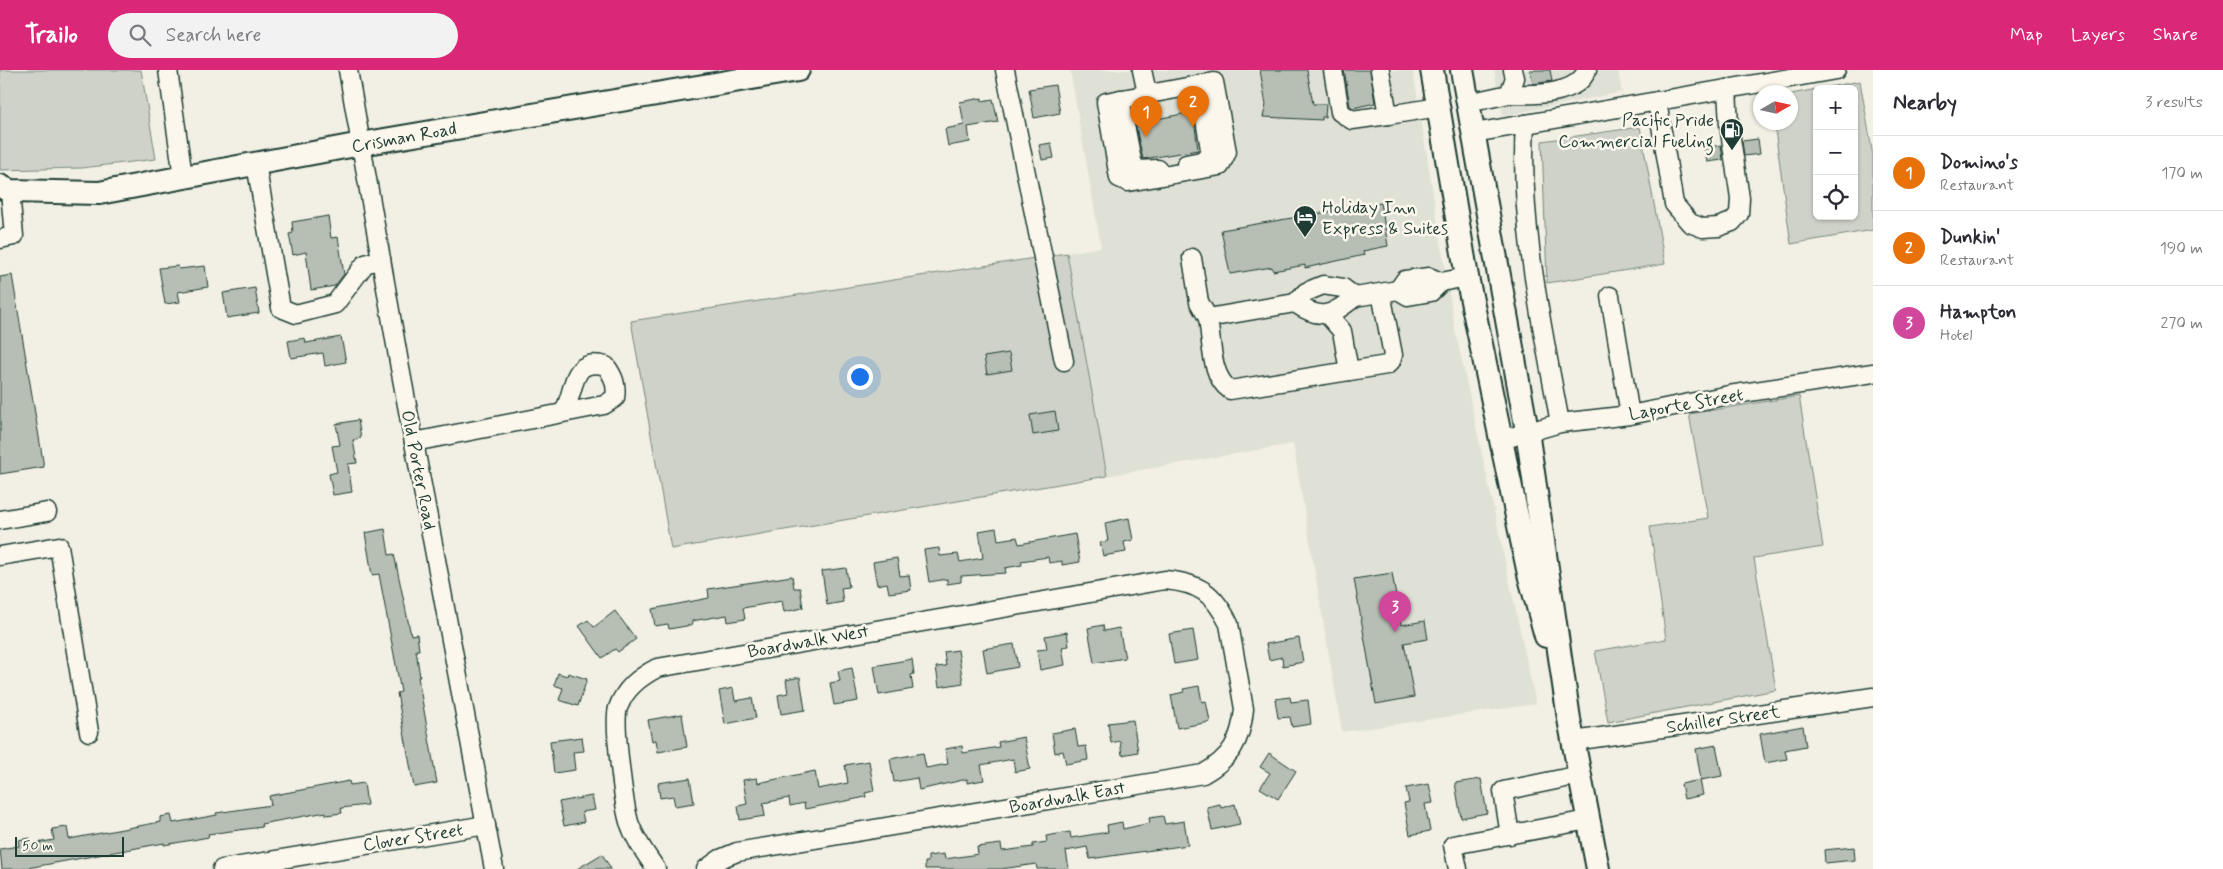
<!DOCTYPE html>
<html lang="en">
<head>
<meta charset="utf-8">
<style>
	:root { --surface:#fff; --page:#f2f2f3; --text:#2b2b33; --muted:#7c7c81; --line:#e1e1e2; --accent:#db2777 }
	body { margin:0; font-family:Mynerve,sans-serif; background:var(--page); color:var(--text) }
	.controls { position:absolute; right:15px; top:15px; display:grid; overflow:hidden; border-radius:8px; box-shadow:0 1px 4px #0004 }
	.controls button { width:45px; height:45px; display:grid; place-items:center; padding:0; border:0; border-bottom:1px solid var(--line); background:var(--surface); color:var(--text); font:25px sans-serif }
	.compass { position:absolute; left:1753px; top:15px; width:45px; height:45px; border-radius:50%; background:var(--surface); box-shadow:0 1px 4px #0004; rotate:81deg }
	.scale { position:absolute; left:15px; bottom:12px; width:109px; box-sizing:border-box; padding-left:5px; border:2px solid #1f3d34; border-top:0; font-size:14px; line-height:18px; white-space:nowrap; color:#1f3d34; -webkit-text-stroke:4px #fbf7ec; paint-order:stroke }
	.you { position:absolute; left:859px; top:306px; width:18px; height:18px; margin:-12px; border:4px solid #fff; border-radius:50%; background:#1a73e8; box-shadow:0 0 0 8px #1a73e833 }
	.badge { display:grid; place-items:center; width:32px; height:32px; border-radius:50%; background:var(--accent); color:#fff; font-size:16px; font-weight:700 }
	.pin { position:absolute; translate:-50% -41px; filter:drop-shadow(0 1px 2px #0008) }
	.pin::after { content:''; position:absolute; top:26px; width:18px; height:15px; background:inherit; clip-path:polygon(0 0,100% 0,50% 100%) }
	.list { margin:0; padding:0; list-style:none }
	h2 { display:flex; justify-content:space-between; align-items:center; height:65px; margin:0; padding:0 20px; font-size:21px }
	h2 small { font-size:16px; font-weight:400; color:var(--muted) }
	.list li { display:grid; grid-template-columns:32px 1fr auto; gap:15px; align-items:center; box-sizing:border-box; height:75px; padding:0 20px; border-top:1px solid var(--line) }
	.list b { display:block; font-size:19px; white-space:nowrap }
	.list p { margin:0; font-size:16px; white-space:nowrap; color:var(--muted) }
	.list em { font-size:16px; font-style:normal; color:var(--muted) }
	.icon { flex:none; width:28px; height:28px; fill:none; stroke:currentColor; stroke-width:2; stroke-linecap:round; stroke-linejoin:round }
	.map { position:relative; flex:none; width:1873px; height:799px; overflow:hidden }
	header { display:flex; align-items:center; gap:30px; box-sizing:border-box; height:70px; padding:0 25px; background:var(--accent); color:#fff }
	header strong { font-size:24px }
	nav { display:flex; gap:28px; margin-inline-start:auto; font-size:18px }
	.search { width:350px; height:45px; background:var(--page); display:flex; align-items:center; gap:12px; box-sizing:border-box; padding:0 18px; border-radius:28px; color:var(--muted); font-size:19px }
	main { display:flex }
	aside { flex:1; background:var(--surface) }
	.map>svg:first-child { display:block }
	.built { fill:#e0e1d6 }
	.green { fill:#cfd2c8; stroke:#77887e }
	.building { fill:#b7beb3; stroke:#1f3d34 }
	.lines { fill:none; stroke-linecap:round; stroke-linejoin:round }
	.minor-casing { stroke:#1f3d34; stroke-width:21 }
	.major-casing { stroke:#1f3d34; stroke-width:26 }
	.minor { stroke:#fbf7ec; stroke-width:18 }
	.major { stroke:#fbf7ec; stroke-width:22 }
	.labels { text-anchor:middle; stroke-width:5; stroke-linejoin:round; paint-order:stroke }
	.poi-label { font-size:18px; fill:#1f3d34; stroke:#fbf7ec; text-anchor:end }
	.street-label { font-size:18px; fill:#1f3d34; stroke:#fbf7ec }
</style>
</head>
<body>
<header>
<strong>Trailo</strong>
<div class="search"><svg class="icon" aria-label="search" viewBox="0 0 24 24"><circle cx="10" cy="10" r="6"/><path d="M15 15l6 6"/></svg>Search here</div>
<nav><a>Map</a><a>Layers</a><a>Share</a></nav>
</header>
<main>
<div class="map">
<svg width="1873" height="799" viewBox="0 0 1873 799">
	<rect width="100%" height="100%" fill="#f2f0e5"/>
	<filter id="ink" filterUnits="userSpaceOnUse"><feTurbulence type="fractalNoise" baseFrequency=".02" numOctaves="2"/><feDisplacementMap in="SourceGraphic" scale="10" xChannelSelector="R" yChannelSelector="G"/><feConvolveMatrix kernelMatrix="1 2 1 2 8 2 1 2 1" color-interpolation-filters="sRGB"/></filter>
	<g filter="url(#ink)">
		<g class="built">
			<polygon points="1070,0 1413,0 1455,259 1536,634 1342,662 1293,374 1107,406 1067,183 1101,177"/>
			<polygon points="1494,0 1618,0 1622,22 1503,46"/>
		</g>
		<g class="green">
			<polygon points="0,0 141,0 156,89 82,98 0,100"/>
			<polygon points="1860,11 1873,86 1873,160 1791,174 1774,53 1790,52 1791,24 1817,19 1817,146 1854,146 1854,19 1819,19"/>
			<polygon points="1640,57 1665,194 1547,213 1542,71"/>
			<polygon points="1067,183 1107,406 671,479 631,251"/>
			<polygon points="1799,326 1823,477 1754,488 1776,620 1608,652 1595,581 1666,569 1650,457 1708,448 1689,344"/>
		</g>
		<g class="building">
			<polygon points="1260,0 1307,0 1313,34 1326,34 1325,47 1322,47 1322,50 1263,47 1266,35"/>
			<polygon points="1344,0 1370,0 1375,33 1353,38 1350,36"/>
			<polygon points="1530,0 1550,0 1552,11 1533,14"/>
			<polygon points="1055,15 1060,43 1034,48 1029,19"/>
			<polygon points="982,28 982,31 993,29 998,52 968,57 970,72 948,76 945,59 964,55 960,32"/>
			<polygon points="1193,42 1198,80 1143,89 1135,53"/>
			<polygon points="1758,69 1760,84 1744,86 1742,71"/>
			<polygon points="1051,73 1054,88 1042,90 1039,75"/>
			<polygon points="1721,75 1723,90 1707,92 1704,78"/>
			<polygon points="1381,133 1388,176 1363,181 1364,185 1305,198 1305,195 1273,201 1272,197 1230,204 1221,160"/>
			<polygon points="328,146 331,168 338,167 344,204 335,216 311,220 306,182 293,185 289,164 293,163 292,152"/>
			<polygon points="178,196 179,199 205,196 208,217 178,222 180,232 165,234 159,198"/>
			<polygon points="12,205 44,397 0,404 0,207"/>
			<polygon points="255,218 259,243 227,248 223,223"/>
			<polygon points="341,267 346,292 325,296 323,283 291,288 288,271 305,268 306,273"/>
			<polygon points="1009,283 1012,300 987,304 984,287"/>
			<polygon points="1055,341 1058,361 1033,365 1030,345"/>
			<polygon points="358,350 361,368 353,370 357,393 348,394 352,422 333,425 329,404 337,402 332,376 340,375 336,354"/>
			<polygon points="1129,448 1133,470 1124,472 1126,482 1103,486 1100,472 1108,471 1105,453"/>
			<polygon points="996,458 998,470 1017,467 1019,474 1075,464 1080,492 1062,495 1062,491 1049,493 1048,487 1021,491 1022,495 1005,498 1006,503 961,506 961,512 947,514 947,509 929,512 924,480 939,478 940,486 958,484 960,492 983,488 979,461"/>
			<polygon points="385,459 389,485 394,484 411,565 417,564 419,580 416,580 420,607 418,607 437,713 414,717 397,623 401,622 389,558 379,504 372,505 365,463"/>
			<polygon points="897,488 900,506 909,505 911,520 889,523 887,513 877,515 873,492"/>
			<polygon points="846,498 849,517 841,518 843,532 827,535 822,501"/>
			<polygon points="1392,503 1401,555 1425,551 1428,569 1404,573 1414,627 1376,634 1354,509"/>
			<polygon points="792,506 794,518 800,518 803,538 784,542 782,531 743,538 745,549 728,552 727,545 692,551 692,555 669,559 668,554 655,556 652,539 709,528 708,519"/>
			<polygon points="615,541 636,569 618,582 615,579 602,588 579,556 588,550 594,557"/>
			<polygon points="1103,555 1104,561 1119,558 1125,588 1094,593 1088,558"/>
			<polygon points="1193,560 1198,590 1174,594 1169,564"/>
			<polygon points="1067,562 1069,576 1062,577 1065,595 1040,600 1037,580 1047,579 1045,566"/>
			<polygon points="1299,568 1303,592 1283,596 1282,587 1269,590 1266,574"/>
			<polygon points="1014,574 1018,597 987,603 983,579"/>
			<polygon points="958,580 963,613 939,617 936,597 946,596 944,582"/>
			<polygon points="912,589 914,604 911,605 913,619 879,625 874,596"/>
			<polygon points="852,598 858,631 834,635 830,613 840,611 838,601"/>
			<polygon points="558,603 567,606 568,603 587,609 578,636 559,630 563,618 554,615"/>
			<polygon points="800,607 805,640 781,644 778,625 788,623 786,610"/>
			<polygon points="1199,616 1202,632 1206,631 1210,652 1177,658 1171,625 1184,622 1183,619"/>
			<polygon points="733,618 735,631 752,628 756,648 725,654 719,621"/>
			<polygon points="1290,627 1291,632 1308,630 1311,654 1292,657 1290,647 1278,648 1275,629"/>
			<polygon points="682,644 687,677 658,682 656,670 652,671 648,650"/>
			<polygon points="1133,650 1138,682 1122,685 1120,671 1111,673 1108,653"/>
			<polygon points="1803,656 1806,676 1785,680 1787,689 1765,693 1760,664"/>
			<polygon points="1075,659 1078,677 1086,676 1088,690 1066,694 1063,681 1055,683 1052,663"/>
			<polygon points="582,667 584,681 573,682 575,700 554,703 550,671"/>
			<polygon points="1024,667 1030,699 1015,702 1013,689 981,695 984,710 967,713 967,709 919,720 917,708 894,712 890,689 923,683 926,698 948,694 945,679 962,676 963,683 999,677 998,672"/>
			<polygon points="1716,675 1722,706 1701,710 1696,679"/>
			<polygon points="1269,683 1296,701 1278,729 1260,718 1270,703 1260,697"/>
			<polygon points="869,691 874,721 865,723 866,727 805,739 804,733 790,736 789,728 763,733 765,746 740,750 738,736 747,734 743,710 757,708 758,713 815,701 818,719 848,713 845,695"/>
			<polygon points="690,708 694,733 675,736 673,726 660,728 658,713"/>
			<polygon points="1481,709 1487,743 1461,748 1455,713"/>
			<polygon points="1700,710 1703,725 1684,729 1681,714"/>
			<polygon points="349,711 350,715 364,713 367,735 341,738 342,743 326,745 326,742 261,754 262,757 208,764 209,767 164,775 164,773 22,799 2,799 0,779 19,776 18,770 30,768 31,774 54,770 52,759 67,757 69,769 160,752 160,747 171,745 173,753 217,745 216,743 271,735 269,726"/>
			<polygon points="1429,714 1433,733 1425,734 1430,761 1410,765 1404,733 1409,732 1406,718"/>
			<polygon points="592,726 595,740 582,742 584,752 564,756 559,732"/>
			<polygon points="1220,734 1221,738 1235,734 1240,754 1212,760 1207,737"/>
			<polygon points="1163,746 1165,754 1184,751 1188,775 1090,789 1087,777 1066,781 1069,799 1037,799 1036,794 1001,799 925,799 925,792 928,792 928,786 944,784 945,789 978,784 977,777 1001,774 1002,781 1033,777 1033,774 1047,772 1046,766 1070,762 1071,768 1108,762 1107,755 1122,752 1123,759 1150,753 1149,748"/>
			<polygon points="1854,777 1855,790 1825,793 1824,780"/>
			<polygon points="602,784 611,799 577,799"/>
		</g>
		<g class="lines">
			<g class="minor-casing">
				<g id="minor">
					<polyline points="168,0 183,107"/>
					<polyline points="348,0 400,298 494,799"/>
					<polyline points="1005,0 1064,291"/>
					<polyline points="1142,0 1147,23"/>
					<polyline points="1333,0 1340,42 1352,50 1388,45"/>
					<polyline points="1380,0 1388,45 1439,37"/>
					<polygon points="1214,12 1227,82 1220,96 1128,112 1119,108 1106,32"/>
					<path d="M1509 24C1532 25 1577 26 1587 0"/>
					<polyline points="1120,29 1132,91 1136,100 1158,99"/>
					<polyline points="1657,31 1674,134 1690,153 1703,158 1718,157 1732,152 1739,144 1740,128 1729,55 1727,19"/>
					<polyline points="1468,33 1509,24 1515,8 1513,0"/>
					<path d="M1525 54C1519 154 1542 255 1560 353"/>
					<polyline points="1474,63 1836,0"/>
					<polyline points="256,94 281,238 296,244 335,234 365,194 381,189"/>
					<polyline points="1186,94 1201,91 1207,87 1210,79 1199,14"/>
					<polyline points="0,169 14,166 10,121"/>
					<polyline points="1192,188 1199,232 1208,248"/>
					<polyline points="1398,220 1408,226 1431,222 1441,212 1467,207"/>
					<path d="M1381 223 1393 285 1391 291 1387 295 1230 320C1210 306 1212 271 1208 248L1295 233 1306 222 1323 215 1343 218 1355 227 1398 220 1405 210 1429 207 1441 212"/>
					<polyline points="1610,226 1630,345"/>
					<path d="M1295 233C1321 251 1331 246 1355 227"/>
					<polyline points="1328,245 1342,261 1349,301"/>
					<polyline points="1501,370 1560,353 1630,345 1729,325 1873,303"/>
					<path d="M414 372 604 335 615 328C617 315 614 307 606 296 570 286 576 320 564 341"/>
					<polyline points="0,450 47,442"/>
					<polyline points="0,486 59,476 89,662"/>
					<polyline points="1574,671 1873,627"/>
					<polyline points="1510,765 1503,721 1580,705"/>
					<polyline points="222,799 486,755"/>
					<path d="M656 799C646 784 635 770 629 752 624 735 613 653 618 638 625 618 640 607 657 598L1165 510C1199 513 1214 523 1229 554L1244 639C1241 671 1231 688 1203 704L737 782 720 789 706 799"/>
					<polyline points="1458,799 1453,775 1588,750"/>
				</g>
			</g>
			<g class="major-casing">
				<g id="major">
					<polyline points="1432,0 1467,207 1529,504 1546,566"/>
					<polyline points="1462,0 1527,361 1569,649 1598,799"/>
					<polyline points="0,116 10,121 99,123 361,74 798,0"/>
				</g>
			</g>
			<use href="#minor" class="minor"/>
			<use href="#major" class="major"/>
		</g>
	</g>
	<defs>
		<g id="fuel-pin" transform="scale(1.25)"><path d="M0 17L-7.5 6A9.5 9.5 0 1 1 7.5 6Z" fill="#1f3d34" stroke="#fbf7ec"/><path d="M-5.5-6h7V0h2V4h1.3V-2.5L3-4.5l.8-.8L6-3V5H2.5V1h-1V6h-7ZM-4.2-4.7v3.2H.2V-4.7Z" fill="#fff"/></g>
		<g id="hotel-pin" transform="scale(1.25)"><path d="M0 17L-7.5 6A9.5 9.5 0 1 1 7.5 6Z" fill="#1f3d34" stroke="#fbf7ec"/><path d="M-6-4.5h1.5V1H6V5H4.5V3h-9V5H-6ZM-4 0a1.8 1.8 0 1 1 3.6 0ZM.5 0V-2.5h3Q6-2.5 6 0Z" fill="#fff"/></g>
	</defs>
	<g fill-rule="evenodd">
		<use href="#fuel-pin" x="1732" y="60"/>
		<use href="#hotel-pin" x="1305" y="147"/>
	</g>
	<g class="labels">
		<g class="poi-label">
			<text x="1714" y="56">Pacific Pride<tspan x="1714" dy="21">Commercial Fueling</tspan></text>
			<text x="1322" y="143" text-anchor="start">Holiday Inn<tspan x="1322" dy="21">Express &amp; Suites</tspan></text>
		</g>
		<g class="street-label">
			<text transform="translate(404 67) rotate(-10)" y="6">Crisman Road</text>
			<text transform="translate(1686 334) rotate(-10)" y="6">Laporte Street</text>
			<text transform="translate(419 400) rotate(79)" y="6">Old Porter Road</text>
			<text transform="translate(808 571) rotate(-10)" y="6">Boardwalk West</text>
			<text transform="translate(1723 649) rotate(-8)" y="6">Schiller Street</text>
			<text transform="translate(1067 727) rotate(-10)" y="6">Boardwalk East</text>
			<text transform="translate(413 767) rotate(-9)" y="6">Clover Street</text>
		</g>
	</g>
</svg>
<div class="controls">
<button>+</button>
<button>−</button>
<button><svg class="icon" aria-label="locate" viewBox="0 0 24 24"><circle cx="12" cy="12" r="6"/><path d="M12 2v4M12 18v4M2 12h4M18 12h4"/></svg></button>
</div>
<svg class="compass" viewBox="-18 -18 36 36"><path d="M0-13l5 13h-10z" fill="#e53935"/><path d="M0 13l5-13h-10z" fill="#7c7c81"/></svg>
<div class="scale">50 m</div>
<div class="you"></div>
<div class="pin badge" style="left:1146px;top:67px;background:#e8710a">1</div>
<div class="pin badge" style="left:1193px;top:57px;background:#e8710a">2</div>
<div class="pin badge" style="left:1395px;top:562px;background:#d1479c">3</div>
</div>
<aside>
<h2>Nearby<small>3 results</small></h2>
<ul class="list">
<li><span class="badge" style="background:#e8710a">1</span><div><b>Domino's</b><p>Restaurant</p></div><em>170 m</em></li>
<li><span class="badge" style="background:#e8710a">2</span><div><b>Dunkin'</b><p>Restaurant</p></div><em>190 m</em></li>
<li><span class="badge" style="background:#d1479c">3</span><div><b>Hampton</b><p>Hotel</p></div><em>270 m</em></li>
</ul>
</aside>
</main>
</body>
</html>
